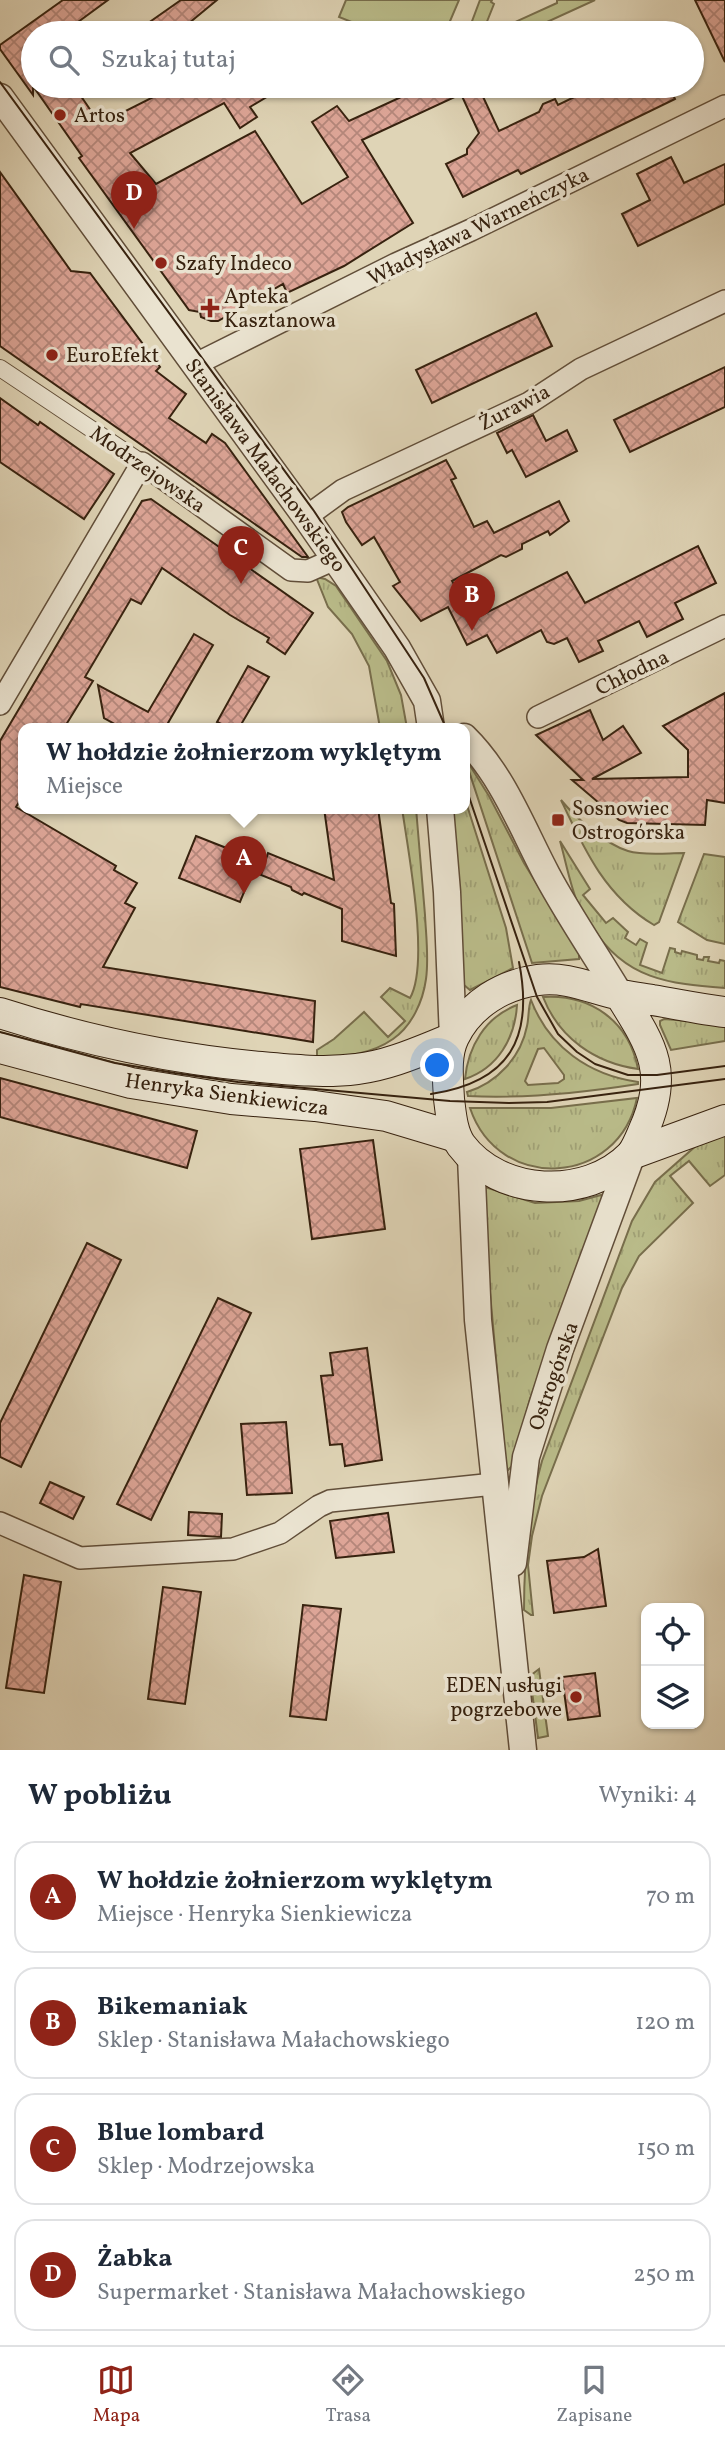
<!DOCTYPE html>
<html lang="pl">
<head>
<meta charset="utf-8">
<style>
	:root { --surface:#fff; --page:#f2f2f3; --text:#1f2937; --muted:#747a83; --line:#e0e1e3; --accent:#8f2418 }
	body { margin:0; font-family:Vollkorn,serif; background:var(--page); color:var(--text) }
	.controls { position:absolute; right:21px; bottom:21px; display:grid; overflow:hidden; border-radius:14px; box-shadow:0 2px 5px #0004 }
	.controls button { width:63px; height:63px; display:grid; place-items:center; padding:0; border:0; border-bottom:2px solid var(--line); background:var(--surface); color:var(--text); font:35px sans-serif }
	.you { position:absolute; left:438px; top:1066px; width:24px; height:24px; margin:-18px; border:5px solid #fff; border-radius:50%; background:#1a73e8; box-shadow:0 0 0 10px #1a73e833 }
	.badge { display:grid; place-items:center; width:46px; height:46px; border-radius:50%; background:var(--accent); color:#fff; font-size:23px; font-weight:700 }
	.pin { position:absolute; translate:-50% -58px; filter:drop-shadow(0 2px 4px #0008) }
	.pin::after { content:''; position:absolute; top:37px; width:24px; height:21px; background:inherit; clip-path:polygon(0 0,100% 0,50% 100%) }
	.popup { position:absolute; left:18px; top:723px; width:452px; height:91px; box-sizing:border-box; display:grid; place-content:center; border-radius:14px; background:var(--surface); filter:drop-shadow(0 2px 5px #0005); font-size:23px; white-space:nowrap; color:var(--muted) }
	.popup b { font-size:26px; color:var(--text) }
	.popup::after { content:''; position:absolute; left:50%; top:100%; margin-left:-14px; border:14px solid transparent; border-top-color:var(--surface) }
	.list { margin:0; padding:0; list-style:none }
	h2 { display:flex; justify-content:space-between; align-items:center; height:91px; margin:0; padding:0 28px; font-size:30px }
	h2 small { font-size:23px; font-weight:400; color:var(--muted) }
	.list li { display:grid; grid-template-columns:46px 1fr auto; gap:21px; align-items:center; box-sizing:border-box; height:112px; margin:0 14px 14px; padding:0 14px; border:2px solid var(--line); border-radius:21px }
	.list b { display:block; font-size:26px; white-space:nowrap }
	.list p { margin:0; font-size:23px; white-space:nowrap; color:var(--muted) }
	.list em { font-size:23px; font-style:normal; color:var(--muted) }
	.icon { flex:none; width:38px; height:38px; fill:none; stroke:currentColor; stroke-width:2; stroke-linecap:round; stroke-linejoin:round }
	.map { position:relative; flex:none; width:725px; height:1750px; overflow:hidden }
	.search { position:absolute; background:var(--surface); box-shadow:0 2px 5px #0004; left:21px; right:21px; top:21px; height:77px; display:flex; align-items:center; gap:18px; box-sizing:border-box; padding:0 24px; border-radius:38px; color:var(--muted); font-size:26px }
	.sheet { height:595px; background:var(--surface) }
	nav { display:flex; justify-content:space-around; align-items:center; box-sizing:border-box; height:98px; border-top:2px solid var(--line); background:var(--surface); font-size:19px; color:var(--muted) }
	nav a { display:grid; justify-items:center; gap:4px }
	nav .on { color:var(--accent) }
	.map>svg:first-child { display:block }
	.grass { fill:url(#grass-tufts); stroke:#786e4c; stroke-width:2; fill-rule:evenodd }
	.pitch { fill:#b9bb89; stroke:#786e4c; stroke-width:2 }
	.building { fill:url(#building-cross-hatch); stroke:#37220f; stroke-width:2 }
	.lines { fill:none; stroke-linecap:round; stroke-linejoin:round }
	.pedestrian-casing { stroke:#614e39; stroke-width:18 }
	.minor-casing { stroke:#614e39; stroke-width:24 }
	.tertiary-casing { stroke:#614e39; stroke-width:29 }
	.secondary-casing { stroke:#37220f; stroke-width:32 }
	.pedestrian { stroke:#eae3d0; stroke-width:16 }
	.minor { stroke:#eae3d0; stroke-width:21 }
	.tertiary { stroke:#eae3d0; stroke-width:26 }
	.secondary { stroke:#eae3d0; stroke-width:30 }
	.tram { stroke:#37220f; stroke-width:2 }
	.poi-dot { fill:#8f2418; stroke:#eae3d0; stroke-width:2.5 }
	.labels { text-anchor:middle; stroke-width:7; stroke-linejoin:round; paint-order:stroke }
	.poi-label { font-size:21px; fill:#37220f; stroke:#eae3d0; text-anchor:start }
	.street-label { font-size:21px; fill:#37220f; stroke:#eae3d0 }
</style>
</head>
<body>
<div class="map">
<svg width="725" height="1750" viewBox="0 0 725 1750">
	<defs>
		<pattern id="grass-tufts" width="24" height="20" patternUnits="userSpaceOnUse" patternTransform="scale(1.75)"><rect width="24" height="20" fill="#b9bb89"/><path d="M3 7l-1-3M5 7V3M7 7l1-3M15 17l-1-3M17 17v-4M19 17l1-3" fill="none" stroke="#a0a075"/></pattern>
		<pattern id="building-cross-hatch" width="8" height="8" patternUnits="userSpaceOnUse" patternTransform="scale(1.75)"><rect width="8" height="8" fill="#dda597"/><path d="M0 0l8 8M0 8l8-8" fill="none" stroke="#b4867a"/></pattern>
	</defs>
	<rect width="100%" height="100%" fill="#dfd4b6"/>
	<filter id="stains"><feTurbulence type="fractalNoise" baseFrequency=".00286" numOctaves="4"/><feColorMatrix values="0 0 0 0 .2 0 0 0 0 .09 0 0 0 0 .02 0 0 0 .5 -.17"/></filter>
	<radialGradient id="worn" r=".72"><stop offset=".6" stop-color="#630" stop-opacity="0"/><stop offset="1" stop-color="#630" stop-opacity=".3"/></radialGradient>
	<g class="grass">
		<polygon points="316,577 325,579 336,586 387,661 401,695 407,728 380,728 369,666 352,634 328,607"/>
		<polygon points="464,756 489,796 524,863 579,953 579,959 532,963"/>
		<polygon points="465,799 506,928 513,968 470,990 464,985 452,808 464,808"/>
		<path d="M561 800C576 818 605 844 628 851 644 856 667 853 684 853L659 922 654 925C605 896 584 849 561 800Z"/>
		<path d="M402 808H416C419 844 422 879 425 915 426 936 429 958 426 979 423 1001 412 1026 393 1039 370 1055 345 1056 317 1058V1050L334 1039 364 1012 388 1037 405 1021 381 997 390 988 410 998C430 963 408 851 402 808Z"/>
		<path d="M560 841 590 889 583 895 606 923 613 918 628 932 625 938 636 945 640 939 647 943 640 965 662 973 670 948 675 949V952L681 954 682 951 697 955V959L703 960 704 957H709L708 961 719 963 720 960 725 961V988C669 984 625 979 593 928 588 920 582 912 578 904 570 885 566 862 560 841Z"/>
		<polygon points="704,854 725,857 725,944 707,940 678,922"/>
		<path d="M543 997C591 994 629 1021 638 1069 595 1063 559 1038 543 997Z"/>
		<path d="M531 1000C549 1047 589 1075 638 1082V1084C581 1093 525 1099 468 1096L467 1092C497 1083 521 1057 527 1026 529 1018 528 1007 531 1000ZM544 1048 564 1075V1079L558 1083 528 1085 525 1081 538 1049Z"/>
		<path d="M517 1005C515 1038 498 1068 465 1079 468 1047 485 1017 517 1005Z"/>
		<polygon points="664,1019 725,1024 725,1041 671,1050 660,1025 660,1021"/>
		<path d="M637 1098C619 1186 499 1194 470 1108H551Z"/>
		<path d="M725 1135V1175L710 1186 689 1161 670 1176 693 1203 639 1256 622 1288 542 1496 532 1536 528 1565 533 1615H531L524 1610C524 1558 528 1510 542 1461L632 1221 655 1182 697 1145Z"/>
		<polygon points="485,1187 535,1203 579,1201 601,1195 603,1199 530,1399 512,1466 508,1470 506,1468 481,1194"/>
		<polygon points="539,1669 548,1736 538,1738 530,1676"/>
	</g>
	<g class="pitch">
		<polygon points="346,0 459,0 445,33 379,33 339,17"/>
		<polygon points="480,0 492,0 491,2 494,4 484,29 471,24"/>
		<polygon points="557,0 595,0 523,33 491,33 557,3"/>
	</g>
	<g class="building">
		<polygon points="63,0 108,0 63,33 33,33 33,95 0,49 0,45"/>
		<polygon points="181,0 217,0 177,33 134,33"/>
		<polygon points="695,0 725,0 725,62"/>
		<polygon points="33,86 74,86 100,124 169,89 173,96 193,86 285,86 250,107 257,117 240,128 224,103 130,153 156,184 255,131 302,204 348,177 312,122 337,106 349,121 425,86 478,86 499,131 539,112 543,104 555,99 558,105 597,86 669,86 675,99 521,174 518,170 463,197 446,164 467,154 467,149 479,133 461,94 362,140 413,223 344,266 287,293 283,284 218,321 211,321 201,317 200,312 189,310 79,158 82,156"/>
		<polygon points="671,157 684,183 725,164 725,204 638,246 622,214 650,200 637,174"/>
		<polygon points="0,172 71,271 90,273 160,367 156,371 186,394 169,418 206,443 212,434 225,443 308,557 302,557 0,346"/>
		<polygon points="536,313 552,346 432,403 416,370"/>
		<polygon points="725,367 725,407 630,452 614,420"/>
		<polygon points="0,398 38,425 40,422 114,474 84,519 0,462"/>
		<polygon points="533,415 546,441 567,430 577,451 526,477 512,450 507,453 497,433"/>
		<polygon points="446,460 456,478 451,480 474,527 487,521 494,533 559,501 569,521 550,535 548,531 522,544 522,549 506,557 501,555 452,581 474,619 567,572 585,603 698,546 716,583 675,603 683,619 647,637 639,621 598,641 603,651 579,662 567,638 554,644 547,642 541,630 497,653 487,635 467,645 448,607 421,621 393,586 400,582 374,537 362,545 346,522 342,512 348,507"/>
		<polygon points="151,499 313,613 285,654 267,642 269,638 230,615 162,568 141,604 131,599 85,677 93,681 64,728 24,728 24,794 16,807 116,866 114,870 137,883 125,903 135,908 103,967 315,1001 313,1042 81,1004 80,1007 0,987 0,741 142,501"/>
		<polygon points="194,634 213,645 168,723 176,728 122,728 104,718 98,685 148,712"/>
		<polygon points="248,666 269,677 239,728 230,728 217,722"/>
		<polygon points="725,693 725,803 707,800 705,825 627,823 619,820 572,780 583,780 536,735 590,710 603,740 623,726 641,753 592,779 688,777 688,750 663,726"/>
		<polygon points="324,808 378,808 391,903 394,904 396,956 342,941 342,909 304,893 302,895 292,890 291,887 261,875 268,853 334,880"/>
		<polygon points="196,836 257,860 240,902 179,878"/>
		<polygon points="0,1078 197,1131 187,1168 0,1117"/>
		<polygon points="373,1140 385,1229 312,1239 300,1149"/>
		<polygon points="87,1243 121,1260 21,1467 0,1457 0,1423"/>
		<polygon points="218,1298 251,1313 151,1520 117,1504"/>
		<polygon points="367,1348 382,1460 345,1466 342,1444 330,1445 321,1376 333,1375 330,1353"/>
		<polygon points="286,1422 292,1493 247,1495 241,1424"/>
		<polygon points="50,1482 84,1497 73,1519 40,1503"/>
		<polygon points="189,1512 222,1514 221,1537 188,1535"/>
		<polygon points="388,1513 394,1552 336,1558 330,1521"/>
		<polygon points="598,1549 606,1606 554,1613 547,1561 584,1557"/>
		<polygon points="24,1575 61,1582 44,1693 6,1688"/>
		<polygon points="163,1587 201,1592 185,1704 148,1699"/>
		<polygon points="303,1605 341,1609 326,1720 290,1716"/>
		<polygon points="595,1673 600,1716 568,1720 562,1677"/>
	</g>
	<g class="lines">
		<g class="pedestrian-casing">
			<polyline id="pedestrian" points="0,368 142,463"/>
		</g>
		<g class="minor-casing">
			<g id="minor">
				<polyline points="194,365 396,264 471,230 725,106"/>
				<polyline points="306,517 343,490 529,403 581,369 725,301"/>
				<polyline points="0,704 142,463 291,570 308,571 335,559"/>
				<polyline points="538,717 725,626"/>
				<polyline points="0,1523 80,1558 233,1549 280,1533 319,1506 330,1501 494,1484"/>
			</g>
		</g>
		<g class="tertiary-casing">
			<g id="tertiary">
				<polyline points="0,97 306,517 397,648 427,701 431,728"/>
				<path d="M464 737C503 775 522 828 547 875 569 916 596 955 620 995"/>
				<polyline points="440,808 447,892 453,1038"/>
				<polyline points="471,1157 478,1320 523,1750"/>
				<polyline points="513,1563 526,1457 560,1349 632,1154"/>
			</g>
		</g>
		<g class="secondary-casing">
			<g id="secondary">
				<path d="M620 995C652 1046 670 1072 643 1132 640 1139 636 1149 631 1155 586 1201 499 1196 461 1145 452 1132 451 1114 449 1099 448 1079 445 1055 454 1037 470 1004 504 984 538 980 568 976 592 989 621 995 631 997 642 998 652 1000 677 1004 700 1009 725 1012"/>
				<path d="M0 1013C84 1040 172 1059 261 1067 293 1070 325 1073 357 1069 391 1065 422 1050 453 1038"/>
				<polyline points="0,1048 131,1083 231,1099 315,1106 386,1116 456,1137"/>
				<polyline points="632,1154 725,1120"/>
			</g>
		</g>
		<use href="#pedestrian" class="pedestrian"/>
		<use href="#minor" class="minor"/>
		<use href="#tertiary" class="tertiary"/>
		<use href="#secondary" class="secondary"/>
		<g class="tram">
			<polyline points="0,82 314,511 424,678 446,728"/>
			<polyline points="464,782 537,997 558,1034 577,1052 595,1064 628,1075 657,1075 725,1066"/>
			<polyline points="0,1032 115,1063 175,1073 238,1082 450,1101 509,1103 547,1102 725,1079"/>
			<path d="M431 1094C510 1082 534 1038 519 962"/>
		</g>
	</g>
	<g class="poi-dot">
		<circle cx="60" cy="115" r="7"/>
		<circle cx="161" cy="263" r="7"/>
		<path d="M206.5 297.5h7v7h7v7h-7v7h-7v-7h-7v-7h7z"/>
		<circle cx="52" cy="355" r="7"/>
		<rect x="551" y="813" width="14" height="14" rx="3.5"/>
		<circle cx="576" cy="1697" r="7"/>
	</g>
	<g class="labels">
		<g class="poi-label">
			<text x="74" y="122">Artos</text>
			<text x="175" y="270">Szafy Indeco</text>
			<text x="224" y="303">Apteka<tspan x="224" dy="24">Kasztanowa</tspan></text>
			<text x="66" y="362">EuroEfekt</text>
			<text x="572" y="815">Sosnowiec<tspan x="572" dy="24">Ostrogórska</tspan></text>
			<text x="562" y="1692" text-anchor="end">EDEN usługi<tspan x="562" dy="24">pogrzebowe</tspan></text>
		</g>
		<g class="street-label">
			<text transform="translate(478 226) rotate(-26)" y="7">Władysława Warneńczyka</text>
			<text transform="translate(514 407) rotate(-27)" y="7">Żurawia</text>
			<text transform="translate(266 465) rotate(54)" y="7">Stanisława Małachowskiego</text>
			<text transform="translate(148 469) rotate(35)" y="7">Modrzejowska</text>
			<text transform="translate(632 672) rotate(-26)" y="7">Chłodna</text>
			<text transform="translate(227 1094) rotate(8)" y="7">Henryka Sienkiewicza</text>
			<text transform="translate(553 1376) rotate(-71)" y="7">Ostrogórska</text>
		</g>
	</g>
	<rect width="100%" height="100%" filter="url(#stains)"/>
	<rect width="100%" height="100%" fill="url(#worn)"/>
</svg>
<div class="controls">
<button><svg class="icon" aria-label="locate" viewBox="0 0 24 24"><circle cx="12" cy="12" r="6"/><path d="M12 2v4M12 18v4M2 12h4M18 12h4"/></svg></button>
<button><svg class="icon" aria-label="layers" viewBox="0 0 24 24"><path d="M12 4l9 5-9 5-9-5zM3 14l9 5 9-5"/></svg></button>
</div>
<div class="you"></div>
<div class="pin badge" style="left:244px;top:894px">A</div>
<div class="popup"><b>W hołdzie żołnierzom wyklętym</b>Miejsce</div>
<div class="pin badge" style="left:472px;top:631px">B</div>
<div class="pin badge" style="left:241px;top:584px">C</div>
<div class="pin badge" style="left:134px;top:229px">D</div>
<div class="search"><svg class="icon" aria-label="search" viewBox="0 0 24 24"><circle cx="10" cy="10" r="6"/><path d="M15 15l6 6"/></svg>Szukaj tutaj</div>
</div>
<section class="sheet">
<h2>W pobliżu<small>Wyniki: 4</small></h2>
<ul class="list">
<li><span class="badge">A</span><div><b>W hołdzie żołnierzom wyklętym</b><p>Miejsce · Henryka Sienkiewicza</p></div><em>70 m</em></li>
<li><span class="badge">B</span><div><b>Bikemaniak</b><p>Sklep · Stanisława Małachowskiego</p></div><em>120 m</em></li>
<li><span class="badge">C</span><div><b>Blue lombard</b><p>Sklep · Modrzejowska</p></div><em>150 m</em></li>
<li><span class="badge">D</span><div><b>Żabka</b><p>Supermarket · Stanisława Małachowskiego</p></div><em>250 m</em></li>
</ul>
</section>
<nav>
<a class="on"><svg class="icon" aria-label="map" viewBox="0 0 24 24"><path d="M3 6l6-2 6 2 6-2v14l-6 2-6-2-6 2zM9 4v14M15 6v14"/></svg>Mapa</a>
<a><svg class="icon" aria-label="directions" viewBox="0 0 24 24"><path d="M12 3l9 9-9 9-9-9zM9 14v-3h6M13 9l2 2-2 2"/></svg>Trasa</a>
<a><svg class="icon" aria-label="saved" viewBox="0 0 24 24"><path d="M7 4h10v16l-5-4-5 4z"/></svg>Zapisane</a>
</nav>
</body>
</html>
